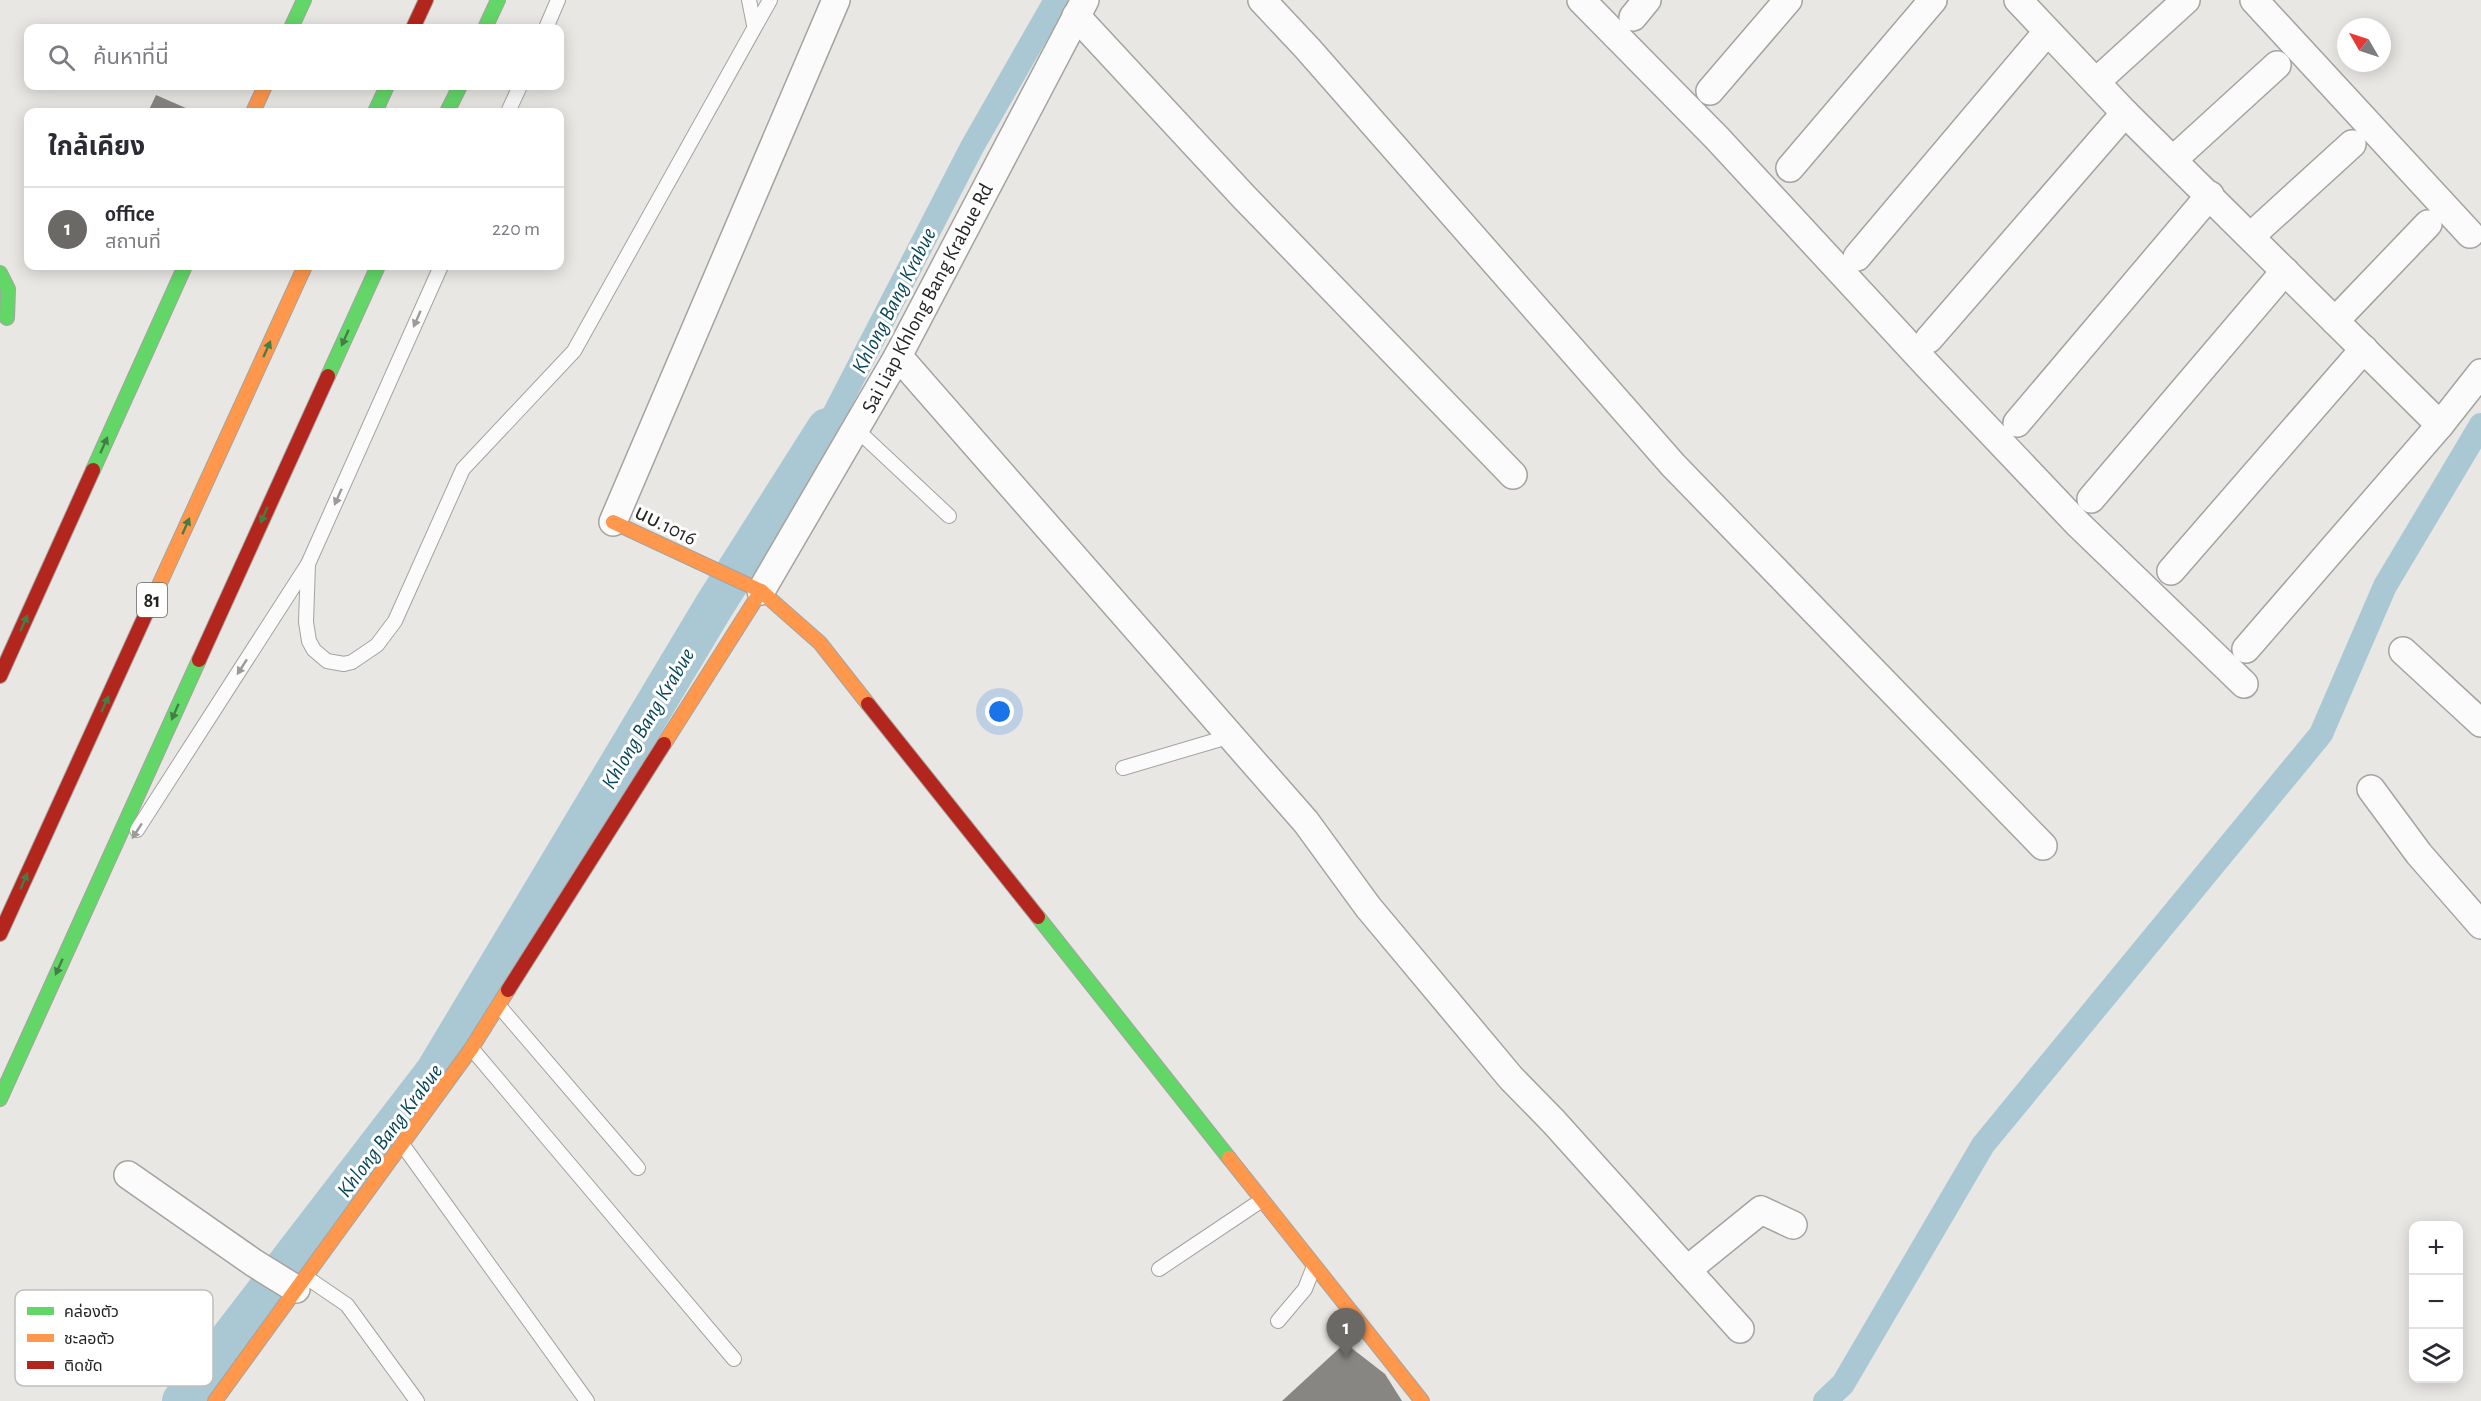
<!DOCTYPE html>
<html lang="th">
<head>
<meta charset="utf-8">
<style>
	:root { --surface:#fff; --page:#f2f2f3; --text:#2b2b33; --muted:#7c7c81; --line:#e1e1e2; --accent:#6a6966 }
	body { margin:0; font-family:"Alegreya Sans","Noto Sans Thai",sans-serif; background:var(--page); color:var(--text) }
	.controls { position:absolute; right:18px; bottom:18px; display:grid; overflow:hidden; border-radius:12px; box-shadow:0 3px 15px #0003 }
	.controls button { width:54px; height:54px; display:grid; place-items:center; padding:0; border:0; border-bottom:2px solid var(--line); background:var(--surface); color:var(--text); font:30px sans-serif }
	.compass { position:absolute; left:2337px; top:18px; width:54px; height:54px; border-radius:50%; background:var(--surface); box-shadow:0 3px 15px #0003; rotate:309deg }
	.you { position:absolute; left:1000px; top:712px; width:21px; height:21px; margin:-15px; border:4px solid #fff; border-radius:50%; background:#1a73e8; box-shadow:0 0 0 9px #1a73e833 }
	.badge { display:grid; place-items:center; width:39px; height:39px; border-radius:50%; background:var(--accent); color:#fff; font-size:20px; font-weight:700 }
	.pin { position:absolute; translate:-50% -50px; filter:drop-shadow(0 2px 3px #0008) }
	.pin::after { content:''; position:absolute; top:32px; width:21px; height:18px; background:inherit; clip-path:polygon(0 0,100% 0,50% 100%) }
	.list { margin:0; padding:0; list-style:none }
	h2 { display:flex; justify-content:space-between; align-items:center; height:78px; margin:0; padding:0 24px; font-size:26px }
	h2 small { font-size:20px; font-weight:400; color:var(--muted) }
	.list li { display:grid; grid-template-columns:39px 1fr auto; gap:18px; align-items:center; box-sizing:border-box; height:84px; padding:0 24px; border-top:2px solid var(--line) }
	.list b { display:block; font-size:22px; white-space:nowrap }
	.list p { margin:0; font-size:20px; white-space:nowrap; color:var(--muted) }
	.list em { font-size:20px; font-style:normal; color:var(--muted) }
	.icon { flex:none; width:33px; height:33px; fill:none; stroke:currentColor; stroke-width:2; stroke-linecap:round; stroke-linejoin:round }
	.map { position:relative; flex:none; width:2481px; height:1401px; overflow:hidden }
	.search { position:absolute; background:var(--surface); box-shadow:0 3px 15px #0003; left:24px; top:24px; width:540px; height:66px; display:flex; align-items:center; gap:15px; box-sizing:border-box; padding:0 21px; border-radius:12px; color:var(--muted); font-size:22px }
	.panel { position:absolute; background:var(--surface); box-shadow:0 3px 15px #0003; left:24px; top:108px; width:540px; height:162px; border-radius:12px }
	.map>svg:first-child { display:block }
	.lines { fill:none; stroke-linecap:round; stroke-linejoin:round }
	.canal { stroke:#aac8d3; stroke-width:24 }
	.river { stroke:#aac8d3; stroke-width:40 }
	.building { fill:#878683 }
	.lane-casing { stroke:#a4a3a0; stroke-width:16 }
	.street-casing { stroke:#a4a3a0; stroke-width:30 }
	.fast-casing { stroke:#a4a3a0; stroke-width:16 }
	.slow-casing { stroke:#a4a3a0; stroke-width:16 }
	.jam-casing { stroke:#a4a3a0; stroke-width:16 }
	.lane { stroke:#fcfbfb; stroke-width:14 }
	.street { stroke:#fcfbfb; stroke-width:27 }
	.fast { stroke:#63d668; stroke-width:14 }
	.slow { stroke:#ff974d; stroke-width:14 }
	.jam { stroke:#b3261e; stroke-width:14 }
	.oneway { fill:#9c9b9a }
	.oneway2 { fill:#447e46 }
	.labels { text-anchor:middle; stroke-width:6; stroke-linejoin:round; paint-order:stroke }
	.shield { fill:#fff; stroke:#676665; stroke-width:1.5 }
	.shield-label { font-size:20px; font-weight:bold; fill:#262523 }
	.street-label { font-size:21px; fill:#262523; stroke:#fff }
	.water-label { font-size:22px; font-style:italic; fill:#074659; stroke:#fff }
	.key { fill:#fff; stroke:#bebebd; stroke-width:1.5 }
	.key-label { font-size:16px; fill:#262523 }
</style>
</head>
<body>
<div class="map">
<svg width="2481" height="1401" viewBox="0 0 2481 1401">
	<rect width="100%" height="100%" fill="#e9e7e3"/>
	<g class="lines">
		<g class="canal">
			<polyline points="827,428 972,147 1056,0"/>
			<polyline points="1825,1401 1843,1384 1983,1145 2321,734 2385,586 2481,425"/>
		</g>
		<polyline class="river" points="182,1401 435,1072 714,606 827,428"/>
	</g>
	<g class="building">
		<polygon points="156,95 195,112 148,112"/>
		<polygon points="1345,1343 1385,1374 1402,1401 1282,1401"/>
	</g>
	<g class="lines">
		<g class="lane-casing">
			<g id="lane">
				<polyline points="749,0 754,25"/>
				<polyline points="546,28 558,0"/>
				<polyline points="508,112 520,86"/>
				<polyline points="855,428 949,516"/>
				<polyline points="308,564 306,622 309,641 314,650 327,661 344,664 352,662 377,645 395,621 463,469 574,351 770,0"/>
				<polyline points="1123,768 1231,736"/>
				<polyline points="137,830 308,564 441,266"/>
				<polyline points="499,1006 638,1168"/>
				<polyline points="472,1049 734,1359"/>
				<polyline points="402,1144 587,1401"/>
				<polyline points="1159,1269 1262,1200"/>
				<polyline points="306,1277 347,1305 417,1401"/>
				<polyline points="1278,1321 1305,1289 1314,1266"/>
			</g>
		</g>
		<g class="street-casing">
			<g id="street">
				<polyline points="1262,0 1308,49 1673,465 2043,846"/>
				<polyline points="1581,0 1717,138 1928,366 2077,523 2244,684"/>
				<polyline points="2018,0 2125,113 2440,425"/>
				<polyline points="2254,0 2470,234"/>
				<polyline points="1076,16 1244,197 1513,475"/>
				<polyline points="1633,17 1647,0"/>
				<polyline points="2097,81 2186,0"/>
				<polyline points="1710,91 1788,0"/>
				<polyline points="2174,159 2277,65"/>
				<polyline points="1790,168 1933,0"/>
				<polyline points="2251,236 2352,144"/>
				<polyline points="1857,257 2047,32"/>
				<polyline points="2335,321 2428,224"/>
				<polyline points="1929,339 2125,113"/>
				<polyline points="898,356 1306,822 1368,907 1511,1078 1554,1122 1740,1329"/>
				<polyline points="2017,423 2210,195"/>
				<polyline points="2091,499 2285,271"/>
				<polyline points="613,522 836,0"/>
				<polyline points="2171,571 2364,349"/>
				<polyline points="761,591 898,356 1085,0"/>
				<polyline points="2246,649 2440,425 2481,373"/>
				<polyline points="2403,651 2481,723"/>
				<polyline points="2371,789 2419,854 2481,925"/>
				<polyline points="128,1175 254,1263 296,1289"/>
				<polyline points="1687,1270 1761,1210 1793,1225"/>
			</g>
		</g>
		<g class="fast-casing">
			<g id="fast">
				<polyline points="291,28 304,0"/>
				<polyline points="485,28 498,0"/>
				<polyline points="375,112 387,86"/>
				<polyline points="447,112 460,86"/>
				<polyline points="0,273 8,289 7,318"/>
				<polyline points="328,376 378,266"/>
				<polyline points="93,470 185,266"/>
				<polyline points="1038,917 1229,1158"/>
				<polyline points="0,1099 199,660"/>
			</g>
		</g>
		<g class="slow-casing">
			<g id="slow">
				<polyline points="253,112 265,86"/>
				<polyline points="613,522 761,591 820,643 868,704"/>
				<polyline points="155,594 305,266"/>
				<polyline points="664,744 761,591"/>
				<polyline points="1229,1158 1422,1401"/>
				<polyline points="215,1401 471,1049 508,990"/>
			</g>
		</g>
		<g class="jam-casing">
			<g id="jam">
				<polyline points="413,28 426,0"/>
				<polyline points="199,660 328,376"/>
				<polyline points="0,676 93,470"/>
				<polyline points="868,704 1038,917"/>
				<polyline points="0,934 155,594"/>
				<polyline points="508,990 664,744"/>
			</g>
		</g>
		<use href="#lane" class="lane"/>
		<use href="#street" class="street"/>
		<use href="#fast" class="fast"/>
		<use href="#slow" class="slow"/>
		<use href="#jam" class="jam"/>
	</g>
	<defs><path id="oneway-solid" d="M-6-.8H1V-3.2L6.5 0L1 3.2V.8H-6Z" transform="scale(1.5)"/></defs>
	<g class="oneway">
		<use href="#oneway-solid" transform="translate(417 319) rotate(114)"/>
		<use href="#oneway-solid" transform="translate(338 497) rotate(114)"/>
		<use href="#oneway-solid" transform="translate(242 667) rotate(123)"/>
		<use href="#oneway-solid" transform="translate(137 831) rotate(123)"/>
	</g>
	<g class="oneway2">
		<use href="#oneway-solid" transform="translate(345 338) rotate(114)"/>
		<use href="#oneway-solid" transform="translate(267 349) rotate(-66)"/>
		<use href="#oneway-solid" transform="translate(104 445) rotate(-66)"/>
		<use href="#oneway-solid" transform="translate(264 515) rotate(114)"/>
		<use href="#oneway-solid" transform="translate(186 526) rotate(-66)"/>
		<use href="#oneway-solid" transform="translate(24 623) rotate(-66)"/>
		<use href="#oneway-solid" transform="translate(105 704) rotate(-66)"/>
		<use href="#oneway-solid" transform="translate(175 712) rotate(114)"/>
		<use href="#oneway-solid" transform="translate(24 881) rotate(-66)"/>
		<use href="#oneway-solid" transform="translate(59 967) rotate(114)"/>
	</g>
	<g class="labels">
		<rect class="shield" x="137" y="583" width="30" height="34" rx="4.5"/>
		<g class="shield-label">
			<text x="152" y="607">81</text>
		</g>
		<g class="street-label">
			<text transform="translate(927 298) rotate(-62)" y="7">Sai Liap Khlong Bang Krabue Rd</text>
			<text transform="translate(666 525) rotate(26)" y="7">นบ.1016</text>
		</g>
		<g class="water-label">
			<text transform="translate(893 300) rotate(-63)" y="8">Khlong Bang Krabue</text>
			<text transform="translate(647 718) rotate(-59)" y="8">Khlong Bang Krabue</text>
			<text transform="translate(389 1130) rotate(-53)" y="8">Khlong Bang Krabue</text>
		</g>
	</g>
	<rect x="15" y="1290" width="198" height="96" rx="9" class="key"/>
	<rect x="27" y="1307" width="27" height="8" fill="#63d668"/>
	<rect x="27" y="1334" width="27" height="8" fill="#ff974d"/>
	<rect x="27" y="1361" width="27" height="8" fill="#b3261e"/>
	<g class="key-label">
		<text x="64" y="1317">คล่องตัว</text>
		<text x="64" y="1344">ชะลอตัว</text>
		<text x="64" y="1371">ติดขัด</text>
	</g>
</svg>
<div class="controls">
<button>+</button>
<button>−</button>
<button><svg class="icon" aria-label="layers" viewBox="0 0 24 24"><path d="M12 4l9 5-9 5-9-5zM3 14l9 5 9-5"/></svg></button>
</div>
<svg class="compass" viewBox="-18 -18 36 36"><path d="M0-13l5 13h-10z" fill="#e53935"/><path d="M0 13l5-13h-10z" fill="#7c7c81"/></svg>
<div class="you"></div>
<div class="pin badge" style="left:1346px;top:1358px">1</div>
<div class="search"><svg class="icon" aria-label="search" viewBox="0 0 24 24"><circle cx="10" cy="10" r="6"/><path d="M15 15l6 6"/></svg>ค้นหาที่นี่</div>
<section class="panel">
<h2>ใกล้เคียง<small></small></h2>
<ul class="list">
<li><span class="badge">1</span><div><b>office</b><p>สถานที่</p></div><em>220 m</em></li>
</ul>
</section>
</div>
</body>
</html>
